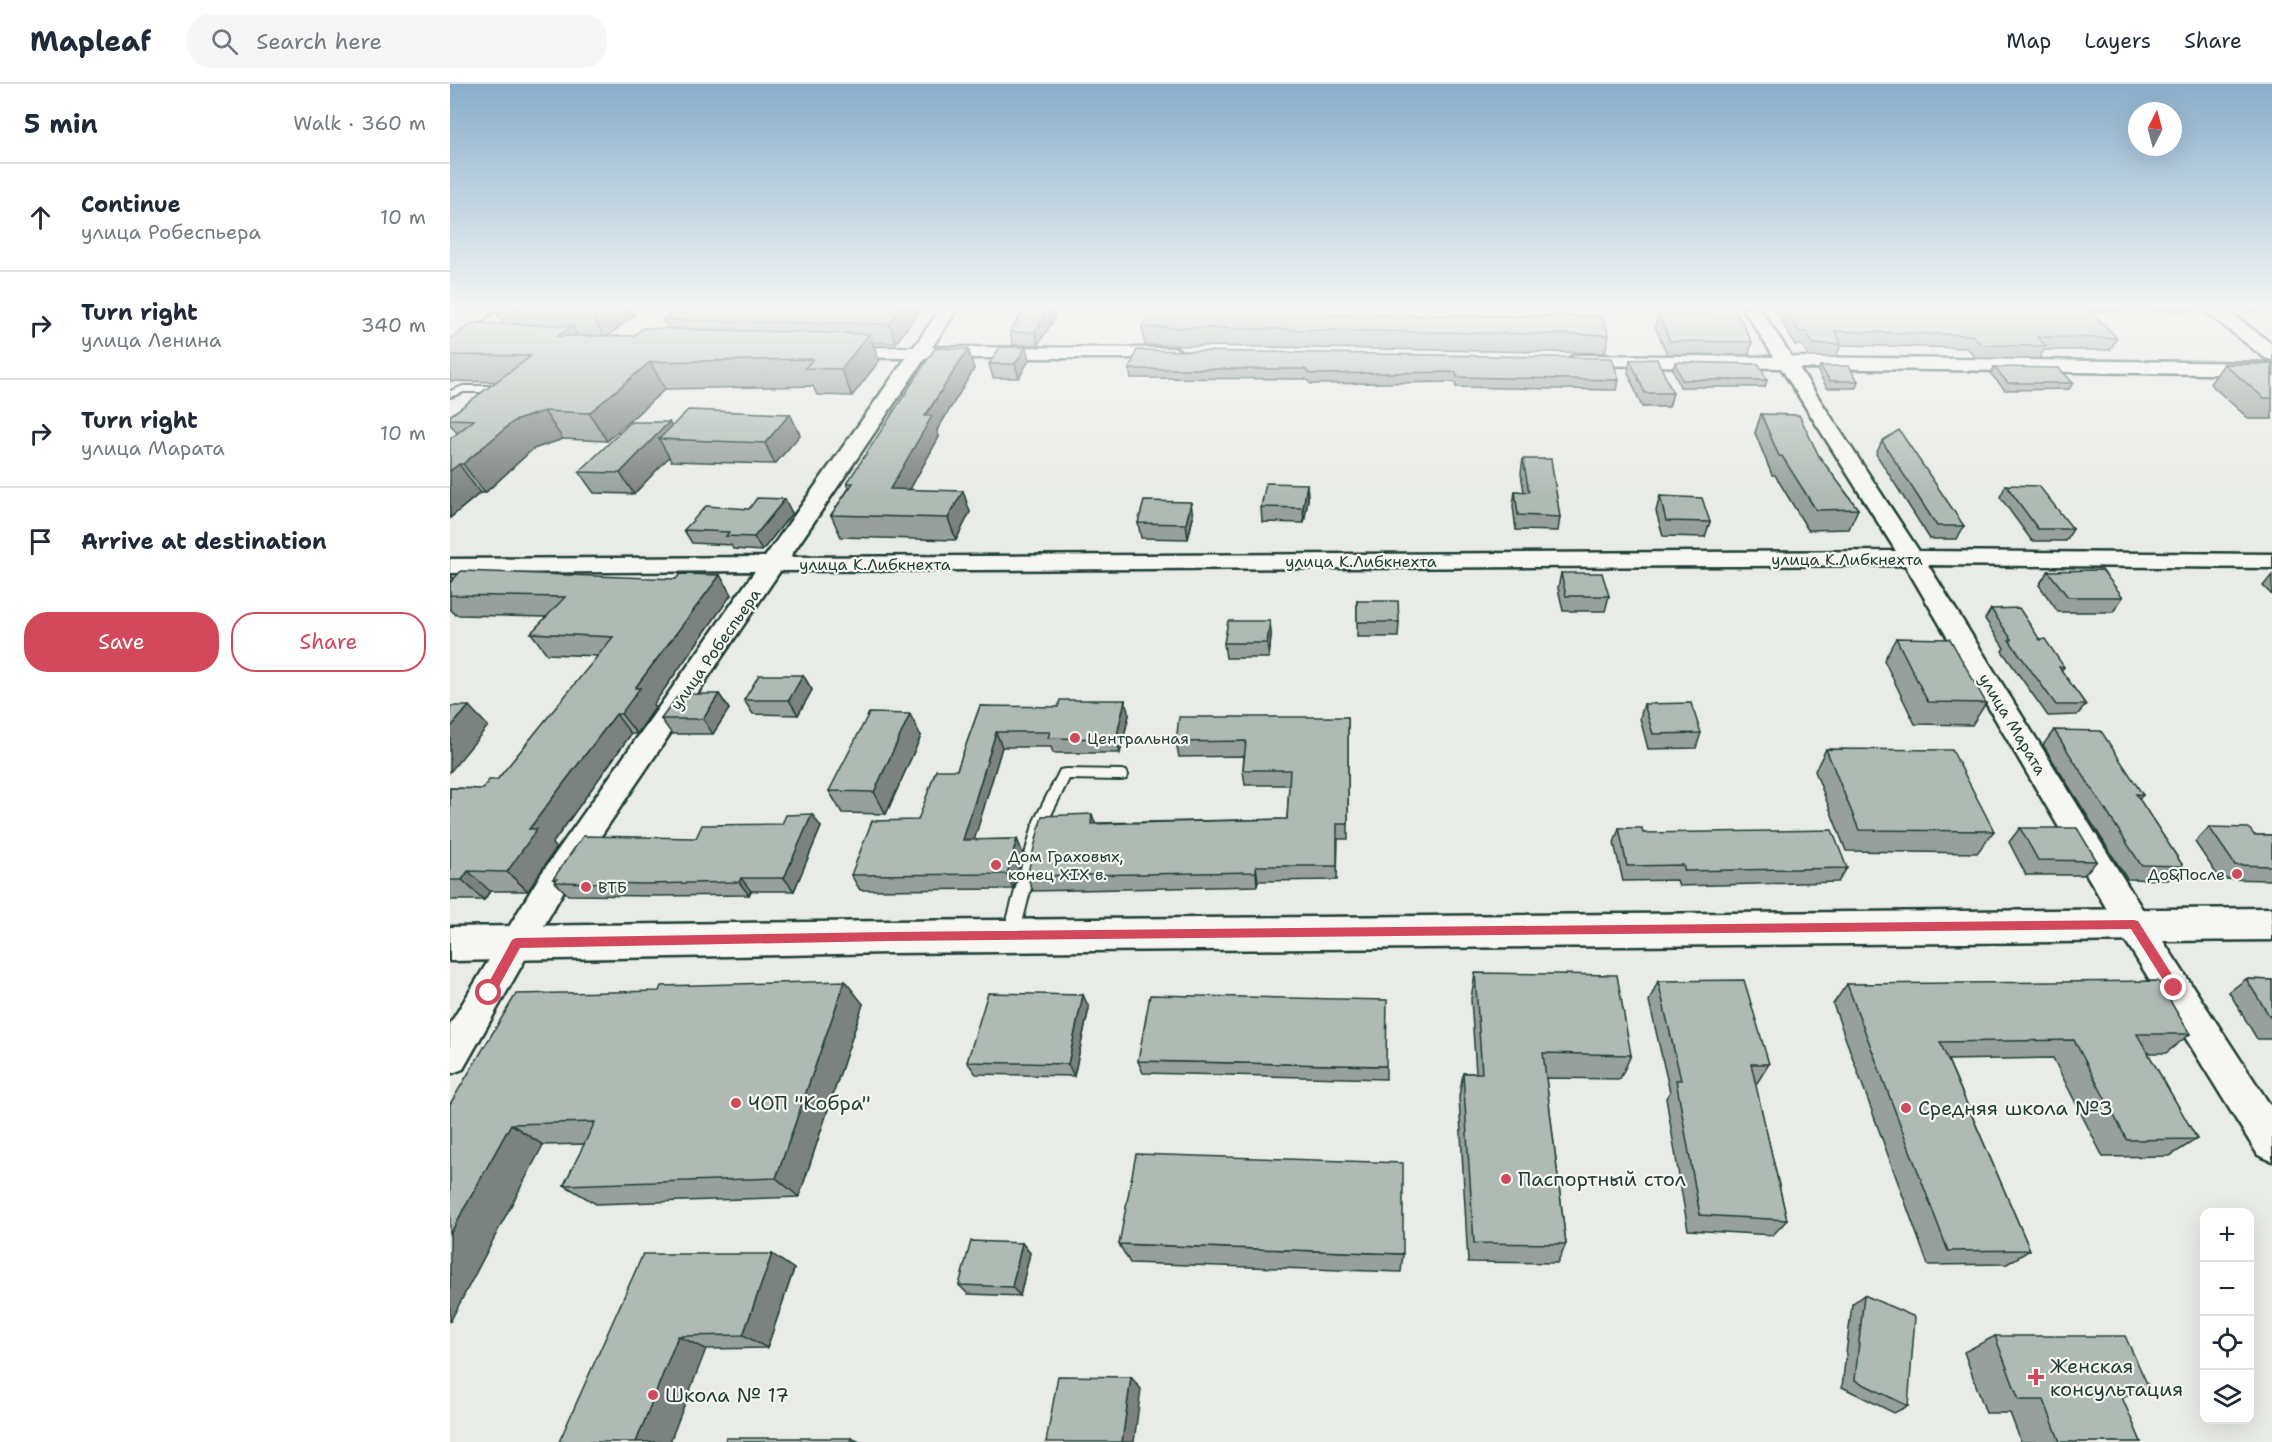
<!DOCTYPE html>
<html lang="en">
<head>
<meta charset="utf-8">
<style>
	:root { --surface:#fff; --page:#f6f6f7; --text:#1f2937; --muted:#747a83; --line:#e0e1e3; --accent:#d1495b }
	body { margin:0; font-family:"Shantell Sans",sans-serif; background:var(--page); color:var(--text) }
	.controls { position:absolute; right:18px; bottom:18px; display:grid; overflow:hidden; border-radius:12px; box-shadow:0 6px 24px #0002 }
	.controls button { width:54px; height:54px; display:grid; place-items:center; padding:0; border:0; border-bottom:2px solid var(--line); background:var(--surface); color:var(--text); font:30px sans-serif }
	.compass { position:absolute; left:1678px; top:18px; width:54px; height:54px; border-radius:50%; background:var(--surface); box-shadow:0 6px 24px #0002; rotate:6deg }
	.stop { position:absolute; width:18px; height:18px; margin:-14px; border:4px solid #d1495b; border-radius:50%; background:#fff }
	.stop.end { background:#d1495b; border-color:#fff; box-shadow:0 2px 6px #0008 }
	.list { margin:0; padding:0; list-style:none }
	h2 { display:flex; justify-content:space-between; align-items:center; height:78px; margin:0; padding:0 24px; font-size:26px }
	h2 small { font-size:20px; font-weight:400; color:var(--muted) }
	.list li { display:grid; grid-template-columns:39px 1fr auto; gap:18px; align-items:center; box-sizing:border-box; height:108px; padding:0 24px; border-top:2px solid var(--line) }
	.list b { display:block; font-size:22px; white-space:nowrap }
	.list p { margin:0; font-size:20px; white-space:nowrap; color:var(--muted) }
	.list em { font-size:20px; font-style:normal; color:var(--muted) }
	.actions { display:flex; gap:12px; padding:18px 24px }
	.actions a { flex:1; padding:14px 0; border:2px solid var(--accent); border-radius:24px; text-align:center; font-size:21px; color:var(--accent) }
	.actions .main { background:var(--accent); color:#fff }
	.icon { flex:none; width:33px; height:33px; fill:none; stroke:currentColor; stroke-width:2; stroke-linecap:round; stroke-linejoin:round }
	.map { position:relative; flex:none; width:1822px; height:1358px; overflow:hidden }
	header { display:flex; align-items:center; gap:36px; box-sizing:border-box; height:84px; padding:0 30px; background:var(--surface); border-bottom:2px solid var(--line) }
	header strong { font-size:28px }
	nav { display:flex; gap:33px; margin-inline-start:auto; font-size:21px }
	.search { width:420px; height:54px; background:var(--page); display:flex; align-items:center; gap:15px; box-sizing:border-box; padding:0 21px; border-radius:24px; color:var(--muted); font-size:22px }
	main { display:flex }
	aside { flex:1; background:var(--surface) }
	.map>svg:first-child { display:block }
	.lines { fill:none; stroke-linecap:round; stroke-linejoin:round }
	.service-casing { stroke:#1f3d34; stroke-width:4 }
	.minor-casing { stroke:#1f3d34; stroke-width:5 }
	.secondary-casing { stroke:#1f3d34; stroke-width:5 }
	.service { fill:#f6f6f2; fill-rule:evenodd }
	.minor { fill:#f6f6f2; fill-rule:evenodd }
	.secondary { fill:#f6f6f2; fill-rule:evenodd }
	.wall { fill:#97a09c; stroke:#1f3d34; stroke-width:1.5 }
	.shaded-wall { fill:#7b827f; stroke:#1f3d34; stroke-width:1.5 }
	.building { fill:#b0bab5; stroke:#1f3d34; stroke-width:1.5 }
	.route { fill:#d1495b }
	.poi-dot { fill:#d1495b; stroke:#f6f6f2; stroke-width:2 }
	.labels { text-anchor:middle; stroke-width:4.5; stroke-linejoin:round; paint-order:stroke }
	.street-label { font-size:16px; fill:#1f3d34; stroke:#f6f6f2 }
	.poi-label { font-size:16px; fill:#1f3d34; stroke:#f6f6f2; text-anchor:start }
	.near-poi-label { font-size:20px; fill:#1f3d34; stroke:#f6f6f2; text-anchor:start }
</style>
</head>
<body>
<header>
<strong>Mapleaf</strong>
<div class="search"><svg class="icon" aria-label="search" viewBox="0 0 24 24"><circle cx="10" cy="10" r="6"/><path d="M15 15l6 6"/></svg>Search here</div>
<nav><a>Map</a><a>Layers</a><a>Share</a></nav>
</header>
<main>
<aside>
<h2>5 min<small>Walk · 360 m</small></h2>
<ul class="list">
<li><svg class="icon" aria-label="ahead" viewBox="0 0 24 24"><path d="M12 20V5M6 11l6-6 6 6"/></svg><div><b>Continue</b><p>улица Робеспьера</p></div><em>10 m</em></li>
<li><svg class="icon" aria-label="right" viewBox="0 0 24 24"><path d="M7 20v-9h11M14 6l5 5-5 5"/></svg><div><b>Turn right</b><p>улица Ленина</p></div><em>340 m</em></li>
<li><svg class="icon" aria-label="right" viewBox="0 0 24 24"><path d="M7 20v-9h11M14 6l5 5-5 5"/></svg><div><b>Turn right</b><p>улица Марата</p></div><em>10 m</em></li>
<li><svg class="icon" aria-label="arrive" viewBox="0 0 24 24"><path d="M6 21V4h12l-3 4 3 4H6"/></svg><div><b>Arrive at destination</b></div></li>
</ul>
<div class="actions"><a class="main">Save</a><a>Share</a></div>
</aside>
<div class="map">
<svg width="1822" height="1358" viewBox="0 0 1822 1358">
	<rect width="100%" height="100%" fill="#e9ebe7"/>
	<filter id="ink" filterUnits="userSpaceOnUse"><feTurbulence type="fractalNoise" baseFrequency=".0167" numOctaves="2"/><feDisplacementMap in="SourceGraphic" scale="12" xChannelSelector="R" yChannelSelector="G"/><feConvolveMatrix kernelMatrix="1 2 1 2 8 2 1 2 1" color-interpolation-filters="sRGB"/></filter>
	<g filter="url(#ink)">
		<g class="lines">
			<g class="service-casing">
				<g id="service">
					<polygon points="13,302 54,302 58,305 54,308 14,308 0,313 0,307"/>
					<polygon points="615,685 671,686 676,687 678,691 676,695 671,696 619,695 598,737 569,851 567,856 561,858 555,856 553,851 584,737 610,686"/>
				</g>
			</g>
			<g class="minor-casing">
				<polygon id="minor" points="491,224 508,224 482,263 725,264 734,269 725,274 475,274 340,473 1446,467 1331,284 1125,281 1116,276 1125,271 1324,273 1293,224 1309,224 1342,273 1822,279 1822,291 1349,284 1469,467 1822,470 1822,484 1478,481 1696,831 1822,1024 1822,1077 1808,1071 1672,851 1455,481 330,487 113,808 13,985 0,990 0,940 91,790 305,487 0,489 0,475 315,473 456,274 387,273 381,272 378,268 381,264 464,263"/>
			</g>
			<g class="secondary-casing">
				<g id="secondary">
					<polygon points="53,224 76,224 27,262 0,272 0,259 13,254"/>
					<polygon points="1751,224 1774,224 1822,260 1822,276 1815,274"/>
					<polygon points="1822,824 1822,856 439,869 0,877 0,843 439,837"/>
				</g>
			</g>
			<use href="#service" class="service"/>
			<use href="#minor" class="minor"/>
			<use href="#secondary" class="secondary"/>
		</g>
		<g class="wall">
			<polygon points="43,224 181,224 184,231 158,252 183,252 218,245 213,236 228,224 472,224 446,259 423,259 429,277 402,312 367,311 363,302 215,305 157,357 113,355 83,365 35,409 30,409 0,434 7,349 0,340 0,332 46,298 0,297 0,255 53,240"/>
			<polygon points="575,224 603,224 605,233 588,261 563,261 560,248"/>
			<polygon points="1246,224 1284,224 1302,258 1299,271 1217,270 1205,243 1208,230 1248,231"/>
			<polygon points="1324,224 1754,224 1752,227 1640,227 1667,254 1660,266 1594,266 1589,275 1526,274 1517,264 1391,261 1386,273 1359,273 1352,261 1345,261"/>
			<polygon points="1777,224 1815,224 1813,228 1782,227"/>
			<polygon points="876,231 1159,251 1155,269 695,261 692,243"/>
			<polygon points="518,265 524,285 487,346 489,353 460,405 520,428 506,456 391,453 381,431 399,404 397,399"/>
			<polygon points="687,266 1169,296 1167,306 1006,303 1005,298 861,300 856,295 681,294 679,285"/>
			<polygon points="579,276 569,294 543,294 539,280"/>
			<polygon points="1180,276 1223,309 1219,323 1192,323 1178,289"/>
			<polygon points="1225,278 1317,296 1315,303 1230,303 1223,285"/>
			<polygon points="1774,280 1822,280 1822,335 1799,335 1760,300"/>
			<polygon points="1370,282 1408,297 1406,304 1377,304 1368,288"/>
			<polygon points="1544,283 1623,299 1619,305 1555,306 1541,290"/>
			<polygon points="340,330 350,351 325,380 221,377 219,373 184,410 144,409 129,388 219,338 221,343"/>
			<polygon points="1311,330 1369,372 1408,425 1399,445 1358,446 1325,391 1322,391 1305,349"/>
			<polygon points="1432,357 1514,442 1507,455 1480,455 1426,370"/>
			<polygon points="1073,375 1110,433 1108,447 1066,446 1063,422 1065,407 1074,408 1071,389"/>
			<polygon points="857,400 858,415 854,439 812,438 811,423"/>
			<polygon points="1556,401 1623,445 1616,457 1582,457 1550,413"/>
			<polygon points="1210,412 1260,438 1255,453 1213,452 1206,427"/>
			<polygon points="342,429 312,467 283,465 281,461 242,459 234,446"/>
			<polygon points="743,433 738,455 691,454 688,439"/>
			<polygon points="1598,487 1673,513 1663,528 1608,528 1589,501"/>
			<polygon points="1111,489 1159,512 1155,527 1113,527 1108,504"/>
			<polygon points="0,490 4,495 226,495 270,491 281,511 203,621 205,624 187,650 181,650 102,760 106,764 78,807 40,807 34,816 0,816 0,704 33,705 47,696 148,572 97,570 81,549 96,533 6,531 0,525"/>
			<polygon points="1822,491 1822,511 1813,502"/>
			<polygon points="907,517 949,538 948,553 907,553"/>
			<polygon points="1541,525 1590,556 1614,583 1611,587 1636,621 1627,631 1598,632 1552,567 1554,564 1535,535"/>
			<polygon points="820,537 821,552 819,574 776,574 774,559"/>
			<polygon points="1446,554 1536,619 1522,641 1465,640 1434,576"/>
			<polygon points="353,591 362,606 348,631 303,630 294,616"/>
			<polygon points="269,610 279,625 263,650 222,650 211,635"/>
			<polygon points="1194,620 1251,649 1246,664 1198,665 1190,634"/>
			<polygon points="530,622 679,631 670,669 603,669 601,663 552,663 524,756 567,755 573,770 563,805 410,806 401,791 468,736 507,686"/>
			<polygon points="898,633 898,755 888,755 887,796 808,797 807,802 583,807 577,792 645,739 837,735 839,701 795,701 793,686 794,672 729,673 726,658"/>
			<polygon points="1604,646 1693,711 1689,715 1733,782 1718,796 1677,795 1593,661"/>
			<polygon points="471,652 436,730 392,729 379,707"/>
			<polygon points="1376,665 1544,747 1527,769 1396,767 1365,687"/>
			<polygon points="371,743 344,807 301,807 299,811 207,812 118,811 105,798 106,797 103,795 246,754"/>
			<polygon points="1759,743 1804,751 1822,751 1822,796 1770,795 1745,758"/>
			<polygon points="1169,744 1193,749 1397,784 1388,798 1229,802 1227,796 1173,797 1164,759"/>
			<polygon points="1570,744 1647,777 1634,791 1576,791 1559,758"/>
			<polygon points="1025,889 1181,971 1170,995 1096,994 1116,1160 1107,1179 1018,1178 1009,1013 1013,989 1026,989 1021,915"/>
			<polygon points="1796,895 1822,896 1822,955 1807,955 1779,908"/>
			<polygon points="1208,897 1319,980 1307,999 1305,999 1337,1136 1323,1151 1238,1146 1216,1014 1220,1008 1199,917"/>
			<polygon points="1397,900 1740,950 1716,969 1698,969 1747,1055 1720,1072 1653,1073 1603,974 1498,976 1580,1166 1557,1180 1478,1181 1383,920"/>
			<polygon points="633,911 639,924 624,992 526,990 517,978"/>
			<polygon points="413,920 349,1113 146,1120 114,1101 135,1060 93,1061 0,1020"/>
			<polygon points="688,977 936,982 936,995 693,989"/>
			<polygon points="572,1159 580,1169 570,1212 518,1210 509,1201"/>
			<polygon points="669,1160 953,1170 951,1188 680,1179"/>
			<polygon points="322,1170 344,1185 317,1264 256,1265 109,1358"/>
			<polygon points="1414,1211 1458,1322 1444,1329 1392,1303 1402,1220"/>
			<polygon points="1545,1252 1699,1304 1672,1314 1691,1358 1571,1358 1560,1329 1536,1329 1514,1268"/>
		</g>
		<g class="shaded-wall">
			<polygon points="138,224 181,224 184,231 155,254"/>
			<polygon points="451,224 472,224 446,259 439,240"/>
			<polygon points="599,224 603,224 605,233 588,261 585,248"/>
			<polygon points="122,242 137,268 108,252"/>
			<polygon points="419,250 429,277 402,312 391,285"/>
			<polygon points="576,263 579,276 569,294 565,280"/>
			<polygon points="518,265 524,285 487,346 489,353 448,427 440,405 475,332"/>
			<polygon points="200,278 215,305 157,357 139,329"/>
			<polygon points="94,327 113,355 83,365 35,409 13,380 64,337"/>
			<polygon points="340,330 350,351 325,380 315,359"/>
			<polygon points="219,338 229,356 209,355 219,373 184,410 170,389"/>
			<polygon points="9,380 30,409 0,434 0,387"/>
			<polygon points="857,400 858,415 854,439 853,424"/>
			<polygon points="513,407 520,428 506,456 498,434"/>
			<polygon points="335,415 342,429 312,467 304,453"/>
			<polygon points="741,418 743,433 738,455 736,440"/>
			<polygon points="0,490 12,505 0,511"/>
			<polygon points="270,491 281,511 203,621 205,624 187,650 171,630 185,604"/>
			<polygon points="820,537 821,552 819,574 817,559"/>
			<polygon points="353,591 362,606 348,631 339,616"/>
			<polygon points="269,610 279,625 263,650 253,635"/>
			<polygon points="675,616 679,631 670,669 666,655"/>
			<polygon points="19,622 38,642 0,688 0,644"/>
			<polygon points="166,630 181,650 102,760 106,764 78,807 57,788 79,745"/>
			<polygon points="460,630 471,652 436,730 424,708"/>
			<polygon points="546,648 552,663 520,770 513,756"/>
			<polygon points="362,730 371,743 344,807 334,794"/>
			<polygon points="642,730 647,745 641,740"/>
			<polygon points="567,755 573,770 563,805 557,790"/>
			<polygon points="806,782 808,797 807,802 806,788"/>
			<polygon points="18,787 40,807 34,816 12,796"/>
			<polygon points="291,794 301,807 299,811 289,798"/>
			<polygon points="395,897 413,920 349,1113 326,1094"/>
			<polygon points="633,911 639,924 624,992 618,980"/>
			<polygon points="61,1040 93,1061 0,1238 0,1150"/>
			<polygon points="572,1159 580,1169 570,1212 562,1203"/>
			<polygon points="322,1170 344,1185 317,1264 293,1251"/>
			<polygon points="228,1252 256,1265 220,1358 186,1358"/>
			<polygon points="681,1293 691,1305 684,1358 672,1358"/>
			<polygon points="401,1354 410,1358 400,1358"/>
		</g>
		<g class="building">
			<polygon points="228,224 451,224 439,240 213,236"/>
			<polygon points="575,224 599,224 585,248 560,248"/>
			<polygon points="701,224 876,224 874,231 1152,232 1159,251 692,243"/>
			<polygon points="1254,224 1284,224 1302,258 1220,257 1208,230 1256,231"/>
			<polygon points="1335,224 1637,224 1667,254 1587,253 1596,262 1532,261 1522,251 1385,247 1391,260 1363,260 1356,248 1349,248"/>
			<polygon points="23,239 122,242 108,252 183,252 193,244 419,250 391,285 355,284 363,275 200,278 139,329 94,327 64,337 13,380 9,380 0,387 0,355 24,336 0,335 0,332 81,272 0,271 0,255"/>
			<polygon points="550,263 576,263 565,280 539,280"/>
			<polygon points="485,264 518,265 475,332 482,332 440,405 513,407 498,434 381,431 403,399 397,399"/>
			<polygon points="687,266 1162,274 1169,296 1007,293 1006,288 860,290 855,285 679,285"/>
			<polygon points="1207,275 1223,309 1195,309 1180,276"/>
			<polygon points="1225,278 1309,280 1317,296 1232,296"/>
			<polygon points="1774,280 1822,280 1822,314 1814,314"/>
			<polygon points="1370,282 1399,282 1408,297 1380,297"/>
			<polygon points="1544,283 1609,284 1623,299 1558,299"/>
			<polygon points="238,326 340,330 315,359 209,355"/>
			<polygon points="1311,330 1349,331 1369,372 1408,425 1366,426 1332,372 1329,372"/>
			<polygon points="181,338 219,338 170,389 129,388"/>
			<polygon points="1449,346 1514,442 1487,442 1432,357"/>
			<polygon points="1073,375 1101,375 1110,433 1068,431 1065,407 1079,408"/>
			<polygon points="816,399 857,400 853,424 811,423"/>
			<polygon points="1556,401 1589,402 1623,445 1588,445"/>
			<polygon points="1210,412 1252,414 1260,438 1216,437"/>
			<polygon points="307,414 335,415 304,453 276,452 279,448 234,446 256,422 299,425"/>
			<polygon points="694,417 741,418 736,440 688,439"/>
			<polygon points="1652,486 1673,513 1618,513 1598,487"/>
			<polygon points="11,487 226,495 230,490 270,491 185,604 190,604 171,630 166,630 79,745 87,745 57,788 18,787 12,796 0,796 0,704 33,705 39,696 47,696 163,553 81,549 115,513 0,511 0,499"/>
			<polygon points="1111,489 1152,489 1159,512 1116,512"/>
			<polygon points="907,517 948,517 949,538 907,538"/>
			<polygon points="1569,524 1590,556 1595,555 1614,583 1609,583 1636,621 1606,621 1559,556 1562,556 1541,525"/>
			<polygon points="778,537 820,537 817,559 774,559"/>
			<polygon points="1446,554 1500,555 1536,619 1478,618"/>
			<polygon points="309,591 353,591 339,616 294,616"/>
			<polygon points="229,610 269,610 253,635 211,635"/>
			<polygon points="610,616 675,616 666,655 598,654 600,648 546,648 513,756 567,755 557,790 401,791 422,737 468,736 486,686 507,686 530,622 608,623"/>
			<polygon points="1241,619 1251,649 1203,650 1194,620"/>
			<polygon points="0,622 19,622 0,644"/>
			<polygon points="419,629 460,630 424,708 379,707"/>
			<polygon points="729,633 898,633 898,740 887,740 887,782 806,782 806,788 577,792 592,732 642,730 641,740 837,735 840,686 793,686 796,657 726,658"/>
			<polygon points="1604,646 1651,647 1693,711 1686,710 1733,782 1691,781"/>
			<polygon points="1376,665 1502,666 1544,747 1409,746"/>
			<polygon points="362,730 334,794 291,794 289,798 195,800 105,798 107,795 103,795 133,752 246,754 252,741 332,740 336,731"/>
			<polygon points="1759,743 1799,744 1804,751 1822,751 1822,782 1785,781"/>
			<polygon points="1169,744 1192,744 1193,749 1382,746 1397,784 1235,787 1233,781 1177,782"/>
			<polygon points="1570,744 1627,744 1647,777 1588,776"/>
			<polygon points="1025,889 1167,891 1181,971 1093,969 1116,1160 1024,1159 1013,989 1032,989"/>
			<polygon points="1796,895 1822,896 1822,936"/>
			<polygon points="1294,896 1319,980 1301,980 1337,1136 1250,1131 1226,996 1231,996 1208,897"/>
			<polygon points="395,897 326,1094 114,1101 145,1038 61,1040 0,1150 0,1020 66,910 209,907 211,902"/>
			<polygon points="1708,897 1740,950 1687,950 1747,1055 1677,1056 1624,956 1490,958 1580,1166 1498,1167 1397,900"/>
			<polygon points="538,909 633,911 618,980 517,978"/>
			<polygon points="700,911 937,916 936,982 688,977"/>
			<polygon points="686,1070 953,1079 953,1170 669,1160"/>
			<polygon points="521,1157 572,1159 562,1203 509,1201"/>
			<polygon points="193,1170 322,1170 293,1251 228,1252 186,1358 109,1358"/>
			<polygon points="1414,1211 1465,1233 1458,1322 1405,1296"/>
			<polygon points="1545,1252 1675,1252 1699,1304 1668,1304 1691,1358 1610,1358 1594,1316 1569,1316"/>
			<polygon points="608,1292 681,1293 672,1358 596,1358"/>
			<polygon points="276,1354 401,1354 400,1358 275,1358"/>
		</g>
	</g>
	<linearGradient id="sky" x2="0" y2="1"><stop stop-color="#88aecb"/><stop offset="0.54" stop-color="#f5f6f4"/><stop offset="1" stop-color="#f5f6f4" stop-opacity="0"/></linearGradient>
	<rect width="1822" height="414" fill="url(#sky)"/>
	<polygon class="route" points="1684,836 1688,837 1728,900 1728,907 1720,907 1681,845 439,857 70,864 43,913 39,915 33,909 62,856 66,854 439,848"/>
	<g class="poi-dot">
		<circle cx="625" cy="654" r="6"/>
		<circle cx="546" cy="781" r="6"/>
		<circle cx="1787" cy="790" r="6"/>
		<circle cx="136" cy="803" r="6"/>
		<circle cx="286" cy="1019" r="6"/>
		<circle cx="1456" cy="1024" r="6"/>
		<circle cx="1056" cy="1095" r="6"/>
		<path d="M1583 1284h6v6h6v6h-6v6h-6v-6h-6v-6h6z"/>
		<circle cx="203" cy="1311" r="6"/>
	</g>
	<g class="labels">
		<g class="street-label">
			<text x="1397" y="481">улица К.Либкнехта</text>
			<text x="911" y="483">улица К.Либкнехта</text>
			<text x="425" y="486">улица К.Либкнехта</text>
			<text transform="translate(265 565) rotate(-55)" y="6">улица Робеспьера</text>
			<text transform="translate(1563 640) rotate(59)" y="6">улица Марата</text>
		</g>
		<g class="poi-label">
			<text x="637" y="660">Центральная</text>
			<text x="558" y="778">Дом Граховых,<tspan x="558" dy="18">конец XIX в.</tspan></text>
			<text x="1775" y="796" text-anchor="end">До&amp;После</text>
			<text x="148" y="809">ВТБ</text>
		</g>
		<g class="near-poi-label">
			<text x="298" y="1026">ЧОП "Кобра"</text>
			<text x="1468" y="1031">Средняя школа №3</text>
			<text x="1068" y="1102">Паспортный стол</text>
			<text x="1600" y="1289">Женская<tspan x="1600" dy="23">консультация</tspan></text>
			<text x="215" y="1318">Школа № 17</text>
		</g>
	</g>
</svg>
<div class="controls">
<button>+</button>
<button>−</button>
<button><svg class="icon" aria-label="locate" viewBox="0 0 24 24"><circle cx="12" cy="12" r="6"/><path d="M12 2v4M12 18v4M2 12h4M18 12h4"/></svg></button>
<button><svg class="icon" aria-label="layers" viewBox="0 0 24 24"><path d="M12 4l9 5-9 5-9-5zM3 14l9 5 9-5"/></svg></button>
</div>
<svg class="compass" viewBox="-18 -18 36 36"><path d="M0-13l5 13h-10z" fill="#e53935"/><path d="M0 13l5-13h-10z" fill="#747a83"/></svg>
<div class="stop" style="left:39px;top:909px"></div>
<div class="stop end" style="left:1724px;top:904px"></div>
</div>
</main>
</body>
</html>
